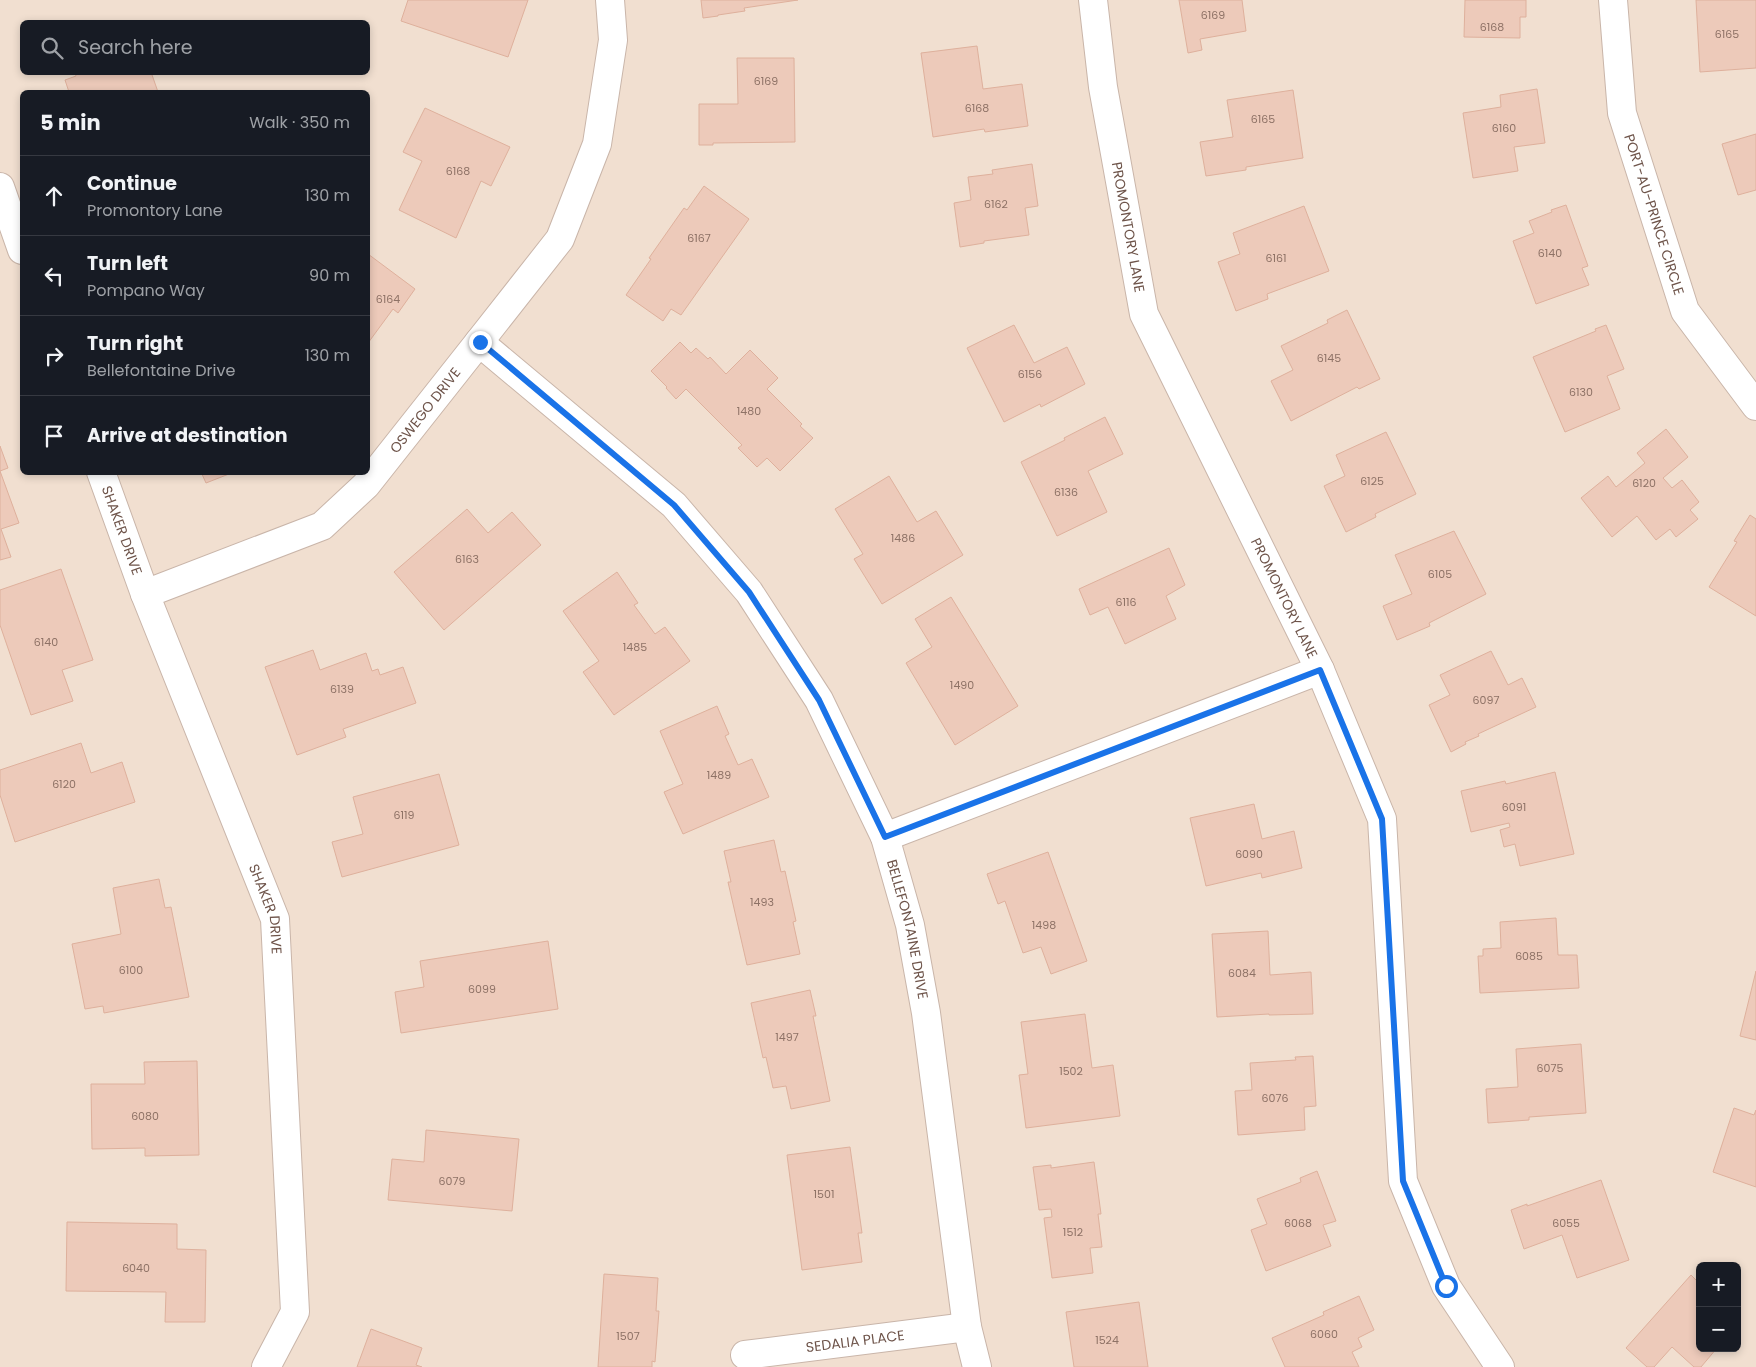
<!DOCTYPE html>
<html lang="en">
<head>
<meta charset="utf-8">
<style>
	:root { --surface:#171b24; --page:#242831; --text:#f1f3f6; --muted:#9ea1a6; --line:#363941 }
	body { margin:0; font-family:Poppins,sans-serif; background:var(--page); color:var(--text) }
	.controls { position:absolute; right:15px; bottom:15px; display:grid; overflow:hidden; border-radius:8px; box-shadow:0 2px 8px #0003 }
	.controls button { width:45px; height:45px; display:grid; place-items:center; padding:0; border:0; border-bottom:1px solid var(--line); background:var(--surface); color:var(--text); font:25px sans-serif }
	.stop { position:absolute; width:15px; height:15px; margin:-11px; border:4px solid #1a73e8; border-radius:50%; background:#fff }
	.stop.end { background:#1a73e8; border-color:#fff; box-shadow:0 1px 5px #0008 }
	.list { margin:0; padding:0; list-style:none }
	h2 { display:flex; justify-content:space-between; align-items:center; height:65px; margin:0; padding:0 20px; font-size:21px }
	h2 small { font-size:16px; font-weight:400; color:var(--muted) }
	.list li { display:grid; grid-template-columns:32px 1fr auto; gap:15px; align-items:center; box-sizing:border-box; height:80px; padding:0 20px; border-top:1px solid var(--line) }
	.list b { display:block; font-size:19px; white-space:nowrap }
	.list p { margin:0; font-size:16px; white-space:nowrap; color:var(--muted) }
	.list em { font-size:16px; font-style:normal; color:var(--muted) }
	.icon { flex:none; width:28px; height:28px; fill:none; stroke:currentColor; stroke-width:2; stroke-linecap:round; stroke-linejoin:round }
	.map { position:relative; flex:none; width:1756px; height:1367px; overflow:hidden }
	.search { position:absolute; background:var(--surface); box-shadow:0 2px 8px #0003; left:20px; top:20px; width:350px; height:55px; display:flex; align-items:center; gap:12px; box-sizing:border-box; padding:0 18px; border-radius:8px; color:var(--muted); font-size:19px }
	.panel { position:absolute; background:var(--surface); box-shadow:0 2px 8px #0003; left:20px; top:90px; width:350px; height:385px; border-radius:8px }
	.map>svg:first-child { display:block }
	.residential { fill:#f1dfd0; fill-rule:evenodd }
	.building { fill:#edcaba; stroke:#deb09c }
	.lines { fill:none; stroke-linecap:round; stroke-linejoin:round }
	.street-casing { stroke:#c9b5a9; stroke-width:30 }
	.street { stroke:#fff; stroke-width:28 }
	.route { stroke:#1a73e8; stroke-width:6 }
	.labels { text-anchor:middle; stroke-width:5; stroke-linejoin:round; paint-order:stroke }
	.number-label { font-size:11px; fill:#8e7266 }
	.street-label { font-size:14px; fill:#6e544a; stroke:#fdf2e6 }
</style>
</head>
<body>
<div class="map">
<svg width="1756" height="1367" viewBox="0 0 1756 1367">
	<rect width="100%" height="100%" fill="#faeee0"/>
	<path class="residential" d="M0 0H1756V1367H0ZM22 22H368V72H22ZM22 92H368V472H22ZM1700 1266H1737V1348H1700Z"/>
	<g class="building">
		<polygon points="408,0 528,0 508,57 401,21"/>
		<polygon points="701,0 798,0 744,8 745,11 718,15 718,16 703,18"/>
		<polygon points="1179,0 1242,0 1246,31 1200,39 1202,50 1188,53"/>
		<polygon points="1465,0 1526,0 1526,17 1520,17 1520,38 1464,37"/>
		<polygon points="1696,0 1756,0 1756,68 1700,72"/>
		<polygon points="977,46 983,89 1022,84 1028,126 985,132 984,129 933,137 921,53"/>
		<polygon points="737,58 794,58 795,142 713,143 713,145 699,145 699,104 738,104"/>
		<polygon points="75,72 151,72 158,92 69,92 65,80 76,76"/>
		<polygon points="1537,89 1545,143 1514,147 1518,171 1473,178 1463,113 1501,107 1500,95"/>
		<polygon points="1293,90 1303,158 1246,167 1246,170 1206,176 1200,142 1233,137 1227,100"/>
		<polygon points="425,108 510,147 491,186 481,181 456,238 399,210 422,161 403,152"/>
		<polygon points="1756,134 1756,190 1738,195 1722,144"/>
		<polygon points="1032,164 1038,206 1025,208 1029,235 984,241 984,243 960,247 954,203 971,200 968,177 993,174 992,170"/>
		<polygon points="704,186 749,219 681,315 671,309 663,321 626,295 651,259 649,258 684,208 687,210"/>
		<polygon points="1566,205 1588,266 1582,268 1589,285 1536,304 1513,241 1534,233 1529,221 1552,212 1551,210"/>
		<polygon points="1304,206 1329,271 1267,294 1268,299 1236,311 1218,262 1240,254 1233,233"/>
		<polygon points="368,254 415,289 398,313 393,309 368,343"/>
		<polygon points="1347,310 1380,379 1359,389 1357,387 1291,421 1271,381 1293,370 1281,346 1328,323 1327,320"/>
		<polygon points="1014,325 1034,363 1067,347 1085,384 1041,407 1040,404 1004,422 967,348"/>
		<polygon points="1606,325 1624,369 1607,376 1620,409 1565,432 1533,357 1596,331 1595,329"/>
		<polygon points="680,342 691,353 696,348 708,359 710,357 726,374 750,350 778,378 767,389 802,424 800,426 813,438 780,471 767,458 757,467 738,448 742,445 686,389 676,399 666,388 667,387 651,371"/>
		<polygon points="1105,417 1123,454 1088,471 1107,512 1057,536 1021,462 1065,440 1064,438"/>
		<polygon points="1666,429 1688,457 1663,478 1672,488 1682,480 1699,502 1690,510 1698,519 1676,537 1670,529 1656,540 1637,516 1612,537 1581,498 1608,476 1616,487 1645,463 1637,453"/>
		<polygon points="1386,432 1416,494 1375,514 1376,517 1346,532 1324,486 1345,476 1336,455"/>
		<polygon points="0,446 8,468 0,471 19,523 1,529 11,557 0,560"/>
		<polygon points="201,472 234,472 206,483"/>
		<polygon points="889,476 917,522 936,511 963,555 882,604 854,559 863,554 835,509"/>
		<polygon points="467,509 488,533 512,512 541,545 444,630 394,572"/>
		<polygon points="1750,515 1756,519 1756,616 1709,587 1737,542 1734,541"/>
		<polygon points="1454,531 1486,594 1429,623 1430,626 1397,640 1383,606 1412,594 1395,555"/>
		<polygon points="1169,548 1185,585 1166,596 1176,619 1125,644 1108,607 1090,615 1079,589"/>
		<polygon points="61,569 93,660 62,670 73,701 31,715 0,625 0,590"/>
		<polygon points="617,572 638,603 634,605 655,634 665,627 690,661 614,715 583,672 599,661 563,611"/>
		<polygon points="951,597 1018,706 955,745 906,663 932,647 915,619"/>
		<polygon points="313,650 320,670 366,653 372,671 378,669 380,675 403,667 416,703 343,729 346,737 297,755 265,667"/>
		<polygon points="1491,651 1508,685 1522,678 1536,707 1478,734 1479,736 1465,742 1466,744 1451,752 1429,705 1450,695 1440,675"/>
		<polygon points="717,706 729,734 725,736 738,765 752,759 769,797 683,834 664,792 683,784 660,731"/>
		<polygon points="81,743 91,773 122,762 135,802 15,842 0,795 0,770"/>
		<polygon points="1555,772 1574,854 1520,866 1515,844 1504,847 1500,830 1510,827 1509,823 1471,832 1461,791 1505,781 1506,784"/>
		<polygon points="439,774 459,845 342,877 332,842 363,834 353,797"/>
		<polygon points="1254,804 1262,839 1294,831 1302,868 1262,878 1261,873 1206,886 1190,818"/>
		<polygon points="774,840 781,872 785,871 796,921 793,922 800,954 747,965 728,882 731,882 724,851"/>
		<polygon points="1048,852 1087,961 1051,974 1041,947 1023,953 1005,901 998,904 987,874"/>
		<polygon points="159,879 165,908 171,907 189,997 104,1013 103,1006 85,1009 72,944 121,934 113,888"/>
		<polygon points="1556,918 1558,955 1577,955 1579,988 1480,993 1478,956 1483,956 1483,949 1501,948 1500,922"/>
		<polygon points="1268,931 1270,975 1311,972 1313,1014 1269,1015 1269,1014 1217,1017 1212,934"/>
		<polygon points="548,941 558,1009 401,1033 395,992 424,987 420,961"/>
		<polygon points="1756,971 1756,1040 1740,1036"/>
		<polygon points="810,990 816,1016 813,1016 830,1101 791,1109 786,1086 773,1088 766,1057 763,1058 751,1003"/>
		<polygon points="1085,1014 1092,1068 1113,1065 1120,1116 1026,1128 1019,1075 1028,1074 1021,1022"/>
		<polygon points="1581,1044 1586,1113 1529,1117 1529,1120 1488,1123 1486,1089 1518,1087 1516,1049"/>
		<polygon points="1313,1056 1316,1106 1304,1107 1305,1130 1238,1135 1235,1091 1252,1090 1250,1063 1296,1060 1295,1057"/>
		<polygon points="197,1061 199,1155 145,1156 145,1148 92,1149 91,1084 145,1084 144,1062"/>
		<polygon points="1734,1108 1754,1115 1756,1110 1756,1187 1713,1172"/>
		<polygon points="426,1130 519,1139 512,1211 388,1200 392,1159 424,1162"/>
		<polygon points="850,1147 862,1233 858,1233 862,1262 802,1270 787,1155"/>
		<polygon points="1094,1162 1101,1214 1098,1214 1102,1247 1090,1248 1093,1273 1052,1278 1044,1218 1052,1217 1051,1209 1039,1210 1033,1167 1051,1165 1051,1168"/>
		<polygon points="1317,1171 1336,1221 1323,1225 1331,1246 1266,1271 1251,1230 1267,1224 1257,1199 1301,1182 1300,1178"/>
		<polygon points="1601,1180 1629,1260 1577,1278 1562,1235 1524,1249 1511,1210 1527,1204 1527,1206"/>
		<polygon points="67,1222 177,1224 177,1249 206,1250 205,1322 165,1322 166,1292 66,1291"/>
		<polygon points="604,1274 658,1278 656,1311 659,1311 655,1362 652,1361 652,1367 598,1367"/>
		<polygon points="1691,1275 1700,1284 1700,1348 1717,1348 1701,1367 1694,1367 1672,1347 1654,1367 1647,1367 1626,1348"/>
		<polygon points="1359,1296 1374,1330 1358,1338 1362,1347 1352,1352 1359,1367 1285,1367 1272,1338 1324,1315 1323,1312"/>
		<polygon points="1139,1302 1148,1367 1074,1367 1066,1312"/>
		<polygon points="371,1329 422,1348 416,1365 422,1367 357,1367"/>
	</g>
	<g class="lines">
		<g class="street-casing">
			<g id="street">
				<path id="s1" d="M1093 0 1103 87 1144 314 1320 670 1382 819 1403 1181 1446 1286 1500 1367"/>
				<path id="s2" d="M1613 0 1622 113 1685 311 1756 406"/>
				<polyline points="0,187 22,250"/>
				<path id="s3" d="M479 342 674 505 749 592 819 700 885 837 910 925 926 1013 967 1327 977 1367"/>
				<path id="s4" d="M101 472 145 594 275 919 295 1312 266 1367"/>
				<path id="s5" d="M145 594 322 526 366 485 479 342 560 239 597 144 613 40 610 0"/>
				<polyline points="885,837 1320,670"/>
				<path id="s6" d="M745 1355 967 1327"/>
			</g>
		</g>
		<use href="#street" class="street"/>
	</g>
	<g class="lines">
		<polyline class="route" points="480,342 674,505 749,592 819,700 885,837 1320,670 1382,819 1403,1181 1446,1286"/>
	</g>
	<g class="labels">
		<g class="number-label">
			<text x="1213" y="19">6169</text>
			<text x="1492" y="31">6168</text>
			<text x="1727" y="38">6165</text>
			<text x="766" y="85">6169</text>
			<text x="977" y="112">6168</text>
			<text x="1263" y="123">6165</text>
			<text x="1504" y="132">6160</text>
			<text x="458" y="175">6168</text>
			<text x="996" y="208">6162</text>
			<text x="699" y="242">6167</text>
			<text x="1550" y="257">6140</text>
			<text x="1276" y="262">6161</text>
			<text x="388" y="303">6164</text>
			<text x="1329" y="362">6145</text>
			<text x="1030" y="378">6156</text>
			<text x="1581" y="396">6130</text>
			<text x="749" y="415">1480</text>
			<text x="1372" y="485">6125</text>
			<text x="1644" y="487">6120</text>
			<text x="1066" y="496">6136</text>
			<text x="903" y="542">1486</text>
			<text x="467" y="563">6163</text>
			<text x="1440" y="578">6105</text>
			<text x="1126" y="606">6116</text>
			<text x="46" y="646">6140</text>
			<text x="635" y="651">1485</text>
			<text x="962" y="689">1490</text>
			<text x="342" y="693">6139</text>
			<text x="1486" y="704">6097</text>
			<text x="719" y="779">1489</text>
			<text x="64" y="788">6120</text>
			<text x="1514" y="811">6091</text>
			<text x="404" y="819">6119</text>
			<text x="1249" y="858">6090</text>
			<text x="762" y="906">1493</text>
			<text x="1044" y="929">1498</text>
			<text x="1529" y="960">6085</text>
			<text x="131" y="974">6100</text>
			<text x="1242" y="977">6084</text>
			<text x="482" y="993">6099</text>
			<text x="787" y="1041">1497</text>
			<text x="1550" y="1072">6075</text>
			<text x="1071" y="1075">1502</text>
			<text x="1275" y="1102">6076</text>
			<text x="145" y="1120">6080</text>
			<text x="452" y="1185">6079</text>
			<text x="824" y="1198">1501</text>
			<text x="1298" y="1227">6068</text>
			<text x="1566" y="1227">6055</text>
			<text x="1073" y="1236">1512</text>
			<text x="136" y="1272">6040</text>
			<text x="1324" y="1338">6060</text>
			<text x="628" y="1340">1507</text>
			<text x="1107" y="1344">1524</text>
		</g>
		<g class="street-label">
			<text dy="5" stroke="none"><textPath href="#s2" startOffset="220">PORT-AU-PRINCE CIRCLE</textPath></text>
			<text dy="5" stroke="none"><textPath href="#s1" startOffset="230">PROMONTORY LANE</textPath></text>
			<text dy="5" stroke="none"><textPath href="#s5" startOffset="345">OSWEGO DRIVE</textPath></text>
			<text dy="5" stroke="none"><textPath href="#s4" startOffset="62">SHAKER DRIVE</textPath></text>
			<text dy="5" stroke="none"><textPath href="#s1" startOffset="635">PROMONTORY LANE</textPath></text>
			<text dy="5" stroke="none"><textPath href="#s4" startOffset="468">SHAKER DRIVE</textPath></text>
			<text dy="5" stroke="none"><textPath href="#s3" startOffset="745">BELLEFONTAINE DRIVE</textPath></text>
			<text dy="5" stroke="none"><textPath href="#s6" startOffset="111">SEDALIA PLACE</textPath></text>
		</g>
	</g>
</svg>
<div class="controls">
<button>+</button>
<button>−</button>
</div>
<div class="stop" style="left:1446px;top:1286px"></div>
<div class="stop end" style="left:480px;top:342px"></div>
<div class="search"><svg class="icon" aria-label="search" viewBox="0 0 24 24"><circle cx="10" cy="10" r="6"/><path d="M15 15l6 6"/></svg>Search here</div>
<section class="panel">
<h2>5 min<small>Walk · 350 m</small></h2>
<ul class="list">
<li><svg class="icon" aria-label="ahead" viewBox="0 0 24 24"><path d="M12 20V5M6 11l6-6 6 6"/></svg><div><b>Continue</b><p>Promontory Lane</p></div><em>130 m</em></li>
<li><svg class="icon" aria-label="left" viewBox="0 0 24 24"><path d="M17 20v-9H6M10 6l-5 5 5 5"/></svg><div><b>Turn left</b><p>Pompano Way</p></div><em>90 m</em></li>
<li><svg class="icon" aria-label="right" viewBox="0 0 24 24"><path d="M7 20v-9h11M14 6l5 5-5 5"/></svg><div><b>Turn right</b><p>Bellefontaine Drive</p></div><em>130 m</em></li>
<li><svg class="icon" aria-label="arrive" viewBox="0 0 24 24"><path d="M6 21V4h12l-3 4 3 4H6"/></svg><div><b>Arrive at destination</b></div></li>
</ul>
</section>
</div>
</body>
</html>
